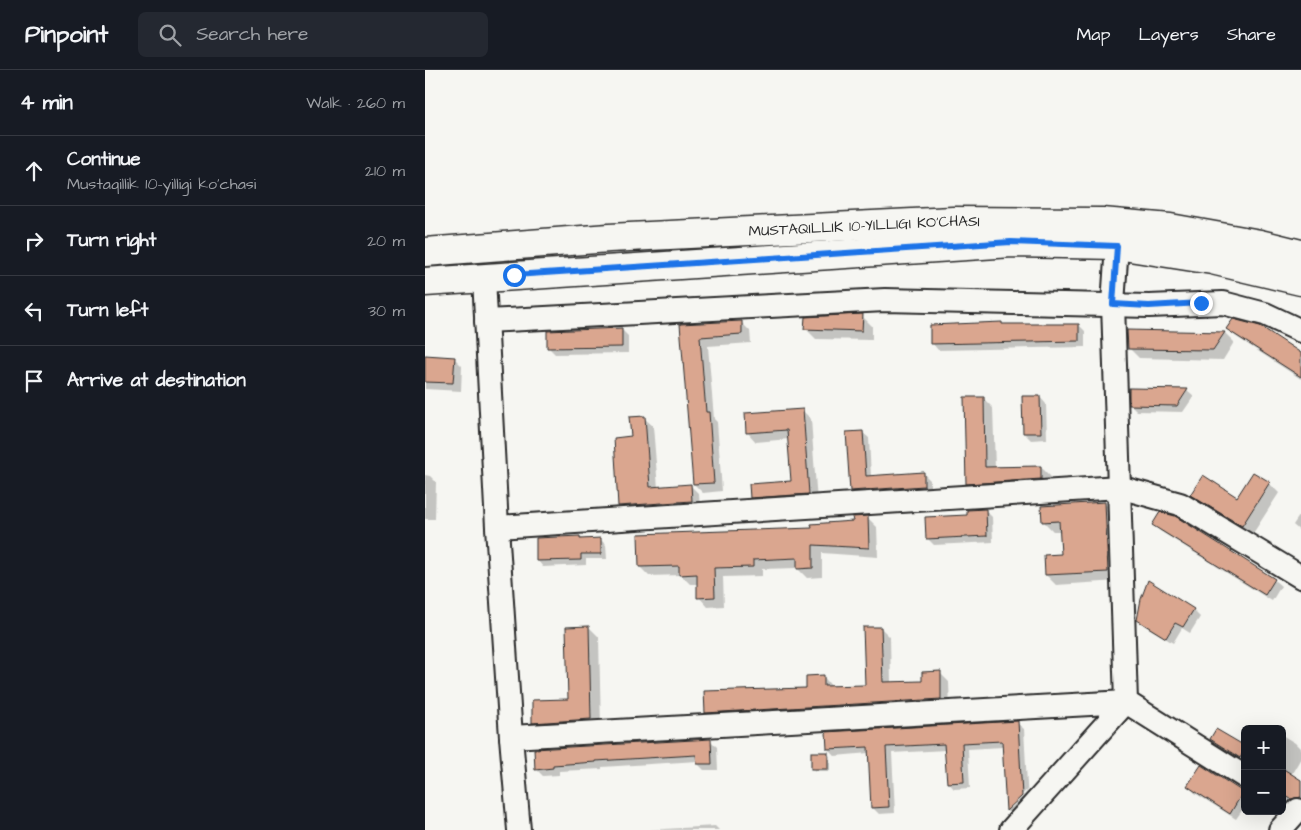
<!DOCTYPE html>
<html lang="en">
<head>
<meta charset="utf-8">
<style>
	:root { --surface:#171b24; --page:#242831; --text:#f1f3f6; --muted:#9ea1a6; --line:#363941 }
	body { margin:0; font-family:"Architects Daughter",sans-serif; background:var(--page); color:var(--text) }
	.controls { position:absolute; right:15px; bottom:15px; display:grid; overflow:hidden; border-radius:8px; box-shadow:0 5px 20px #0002 }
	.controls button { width:45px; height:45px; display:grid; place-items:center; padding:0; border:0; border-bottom:1px solid var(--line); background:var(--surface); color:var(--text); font:25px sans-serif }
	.stop { position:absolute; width:15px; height:15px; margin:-11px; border:4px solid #1a73e8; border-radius:50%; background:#fff }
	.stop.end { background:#1a73e8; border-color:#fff; box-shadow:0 1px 5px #0008 }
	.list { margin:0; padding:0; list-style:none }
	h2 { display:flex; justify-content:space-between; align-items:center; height:65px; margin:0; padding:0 20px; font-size:21px }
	h2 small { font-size:16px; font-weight:400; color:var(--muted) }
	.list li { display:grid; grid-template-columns:32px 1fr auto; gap:15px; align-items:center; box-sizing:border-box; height:70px; padding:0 20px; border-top:1px solid var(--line) }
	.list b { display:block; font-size:19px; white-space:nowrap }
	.list p { margin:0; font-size:16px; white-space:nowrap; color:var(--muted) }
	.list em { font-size:16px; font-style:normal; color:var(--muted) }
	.icon { flex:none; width:28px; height:28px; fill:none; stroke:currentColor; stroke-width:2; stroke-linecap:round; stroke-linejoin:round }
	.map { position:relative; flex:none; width:876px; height:760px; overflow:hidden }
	header { display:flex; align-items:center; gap:30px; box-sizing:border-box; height:70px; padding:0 25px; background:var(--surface); border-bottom:1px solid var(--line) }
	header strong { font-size:24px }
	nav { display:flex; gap:28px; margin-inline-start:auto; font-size:18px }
	.search { width:350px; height:45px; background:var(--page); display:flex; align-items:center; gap:12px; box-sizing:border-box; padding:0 18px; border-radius:8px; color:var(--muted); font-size:19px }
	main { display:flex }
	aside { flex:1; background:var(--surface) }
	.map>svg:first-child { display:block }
	.shadow { fill:#0003; fill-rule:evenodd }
	.building { fill:#daa68f; stroke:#2b2b2b }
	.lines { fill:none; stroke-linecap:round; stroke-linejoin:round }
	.street-casing { stroke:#2b2b2b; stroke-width:26 }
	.secondary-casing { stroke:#2b2b2b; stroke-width:31 }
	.street { stroke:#f6f6f2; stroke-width:22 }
	.secondary { stroke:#f6f6f2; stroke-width:28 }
	.route { stroke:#1a73e8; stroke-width:6 }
	.labels { text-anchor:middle; stroke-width:4; stroke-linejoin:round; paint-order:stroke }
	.street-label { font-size:15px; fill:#2b2b2b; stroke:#f6f6f2 }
</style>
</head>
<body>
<header>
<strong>Pinpoint</strong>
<div class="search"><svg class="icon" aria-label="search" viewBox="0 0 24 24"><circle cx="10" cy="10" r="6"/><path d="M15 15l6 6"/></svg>Search here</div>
<nav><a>Map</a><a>Layers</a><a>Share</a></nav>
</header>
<main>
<aside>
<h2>4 min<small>Walk · 260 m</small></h2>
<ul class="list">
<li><svg class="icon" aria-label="ahead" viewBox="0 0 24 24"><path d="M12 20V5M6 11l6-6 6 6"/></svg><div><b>Continue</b><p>Mustaqillik 10-yilligi ko'chasi</p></div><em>210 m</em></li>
<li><svg class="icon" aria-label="right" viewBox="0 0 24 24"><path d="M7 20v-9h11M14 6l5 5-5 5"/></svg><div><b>Turn right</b></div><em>20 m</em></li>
<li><svg class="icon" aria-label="left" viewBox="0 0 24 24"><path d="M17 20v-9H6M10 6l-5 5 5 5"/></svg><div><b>Turn left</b></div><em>30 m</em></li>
<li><svg class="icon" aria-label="arrive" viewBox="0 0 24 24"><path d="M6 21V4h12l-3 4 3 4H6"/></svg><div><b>Arrive at destination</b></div></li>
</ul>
</aside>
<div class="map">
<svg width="876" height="760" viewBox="0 0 876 760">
	<rect width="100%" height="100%" fill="#f6f6f2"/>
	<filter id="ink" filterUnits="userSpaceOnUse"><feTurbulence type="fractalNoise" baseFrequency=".02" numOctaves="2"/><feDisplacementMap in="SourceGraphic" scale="10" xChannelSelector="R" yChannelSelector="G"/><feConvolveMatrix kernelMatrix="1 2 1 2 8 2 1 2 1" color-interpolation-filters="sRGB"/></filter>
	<g filter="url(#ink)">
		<g class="shadow">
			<polygon points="437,246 447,256 447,270 391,269 381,259"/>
			<polygon points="316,252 325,261 326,273 283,276 289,349 292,352 297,421 278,423 269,414 256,255"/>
			<polygon points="576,253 578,255 654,255 660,261 660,277 513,280 507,273"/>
			<polygon points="196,259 203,266 203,283 130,284 124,278"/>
			<polygon points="803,259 876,284 876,309 810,266"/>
			<polygon points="703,261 800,263 809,272 798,290 714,288 704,278"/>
			<polygon points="0,287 29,288 37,296 36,321 0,319"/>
			<polygon points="762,320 769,326 758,342 712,341 706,335"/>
			<polygon points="615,327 621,334 622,369 606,370 599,363"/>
			<polygon points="558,328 568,338 570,398 616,397 626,407 626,418 552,423 542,413"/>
			<polygon points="377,340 386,349 392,432 335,436 327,427 367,412 364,369 331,372 323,363"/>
			<polygon points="219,348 228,356 233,418 265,415 274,424 275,440 203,444 194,436 207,368"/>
			<polygon points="437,362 444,368 446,407 498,403 505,410 505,423 433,427 426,421"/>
			<polygon points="0,405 5,406 11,412 10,449 0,449"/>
			<polygon points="844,413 854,423 827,465 776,434 767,424 812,429"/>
			<polygon points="679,433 689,443 693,511 631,515 621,505 637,485 636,461 628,461 618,451"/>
			<polygon points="560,440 567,447 568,472 509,475 502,468 543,446"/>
			<polygon points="876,443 876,462 868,455"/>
			<polygon points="443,448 452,457 453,487 397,483 397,507 382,508 372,498 337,499 337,506 298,507 299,536 283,537 274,527 273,514 265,514 256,505 224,506 215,497 429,452"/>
			<polygon points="729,455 849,510 856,516 847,531 735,461"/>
			<polygon points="155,467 158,470 176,470 181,475 182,489 161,489 161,495 118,497 113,491"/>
			<polygon points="768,540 775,547 765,563 757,558 748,573 720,556 714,550"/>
			<polygon points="164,557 174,567 176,659 118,662 108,652 144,631"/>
			<polygon points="456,558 465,567 466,613 499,612 515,603 524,612 525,638 290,652 281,642 382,620 398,606 407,617 441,616"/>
			<path d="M592 653 599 659 603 733 588 747 582 741 578 677 543 679 545 718 529 719 523 712 521 680 467 683 470 743 454 744 447 737 444 683 410 686 403 679ZM601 721 602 722 586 738V734Z"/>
			<polygon points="857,665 870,673 876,679 876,688 866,705 876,711 876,738 857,727"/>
			<polygon points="786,669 820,677 820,694 796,679"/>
			<polygon points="285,670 292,677 293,700 279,700 273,694 273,691 177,697 177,699 134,701 134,705 118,706 111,699 110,680"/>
			<polygon points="402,683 405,686 405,701 390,701 387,698"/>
			<polygon points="763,716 812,719 819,721 820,736 811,749 770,723"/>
			<polygon points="290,756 294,760 223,760"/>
		</g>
		<g class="building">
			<polygon points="438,244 437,261 379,259 380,247"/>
			<polygon points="808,249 835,256 876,283 876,307 801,259"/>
			<polygon points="317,251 317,264 275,267 281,342 284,342 289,413 268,414 255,254"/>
			<polygon points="577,252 577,254 654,254 654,271 505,274 505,255"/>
			<polygon points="197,258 197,277 122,278 122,261"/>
			<polygon points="702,260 800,262 788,280 703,279"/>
			<polygon points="0,285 30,287 28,313 0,312"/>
			<polygon points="704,318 763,319 752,336 704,335"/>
			<polygon points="597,326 615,326 616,363 598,363"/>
			<polygon points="539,327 559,327 560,397 616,396 616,409 541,414"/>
			<polygon points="378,339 384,424 325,428 324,414 366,411 362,360 321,363 320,343"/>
			<polygon points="220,346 225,417 266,414 267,431 193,436 189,368 206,366 204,347"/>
			<polygon points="438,361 441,406 499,402 499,416 425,421 421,362"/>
			<polygon points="828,402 845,412 817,456 765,425 778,405 812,427"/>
			<polygon points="680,432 683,502 620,505 619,485 636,484 634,451 617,452 616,436"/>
			<polygon points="561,439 562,466 501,469 500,447 542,445 542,440"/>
			<polygon points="735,442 750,446 850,509 840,525 727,455"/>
			<polygon points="443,446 444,478 388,475 388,498 372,499 372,488 328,490 328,497 289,498 290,527 272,528 272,504 254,505 254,496 214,497 213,464 387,458 386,454 428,451 427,447"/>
			<polygon points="155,466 155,469 176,468 176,484 156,484 156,490 111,491 111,468"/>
			<polygon points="723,510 769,539 758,557 750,553 741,568 712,550 716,529"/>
			<polygon points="164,556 166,649 107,653 107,630 143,629 141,557"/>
			<polygon points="438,557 456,557 458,612 497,611 497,602 516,601 516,629 280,643 279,621 381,618 381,606 399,605 399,616 440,615"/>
			<polygon points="593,651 597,726 581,741 577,671 537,673 539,712 522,713 519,674 461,677 464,737 446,738 443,677 402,679 401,662"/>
			<polygon points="791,659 820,676 820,679 815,688 785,669"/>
			<polygon points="286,669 287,694 272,694 271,685 171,691 171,692 128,695 128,698 110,700 109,679"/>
			<rect x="386" y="682" width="17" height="17"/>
			<polygon points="776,695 818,722 805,744 762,716"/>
			<polygon points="857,698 876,710 876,727 866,729 857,724"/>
		</g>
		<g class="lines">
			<g class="street-casing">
				<g id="street">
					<polyline points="692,175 688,234 701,632 820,707"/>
					<polyline points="59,208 72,457 86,667"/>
					<polyline points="61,251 460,230 724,236 798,233 840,244 876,261"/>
					<polyline points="72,457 694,417 755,434 876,507"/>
					<polyline points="94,760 86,667 701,632"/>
					<polyline points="586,760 701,632"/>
					<polyline points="855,760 873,740"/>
				</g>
			</g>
			<g class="secondary-casing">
				<g id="secondary">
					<path id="s1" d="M0 182 184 168 528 151 677 152 745 158 835 174 876 184"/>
					<polyline points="0,212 587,173 692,175 787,190 876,211"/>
				</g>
			</g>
			<use href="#street" class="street"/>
			<use href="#secondary" class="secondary"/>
		</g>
	</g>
	<g class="lines" filter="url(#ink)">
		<polyline class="route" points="89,205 586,172 692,176 688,234 724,236 776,233"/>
	</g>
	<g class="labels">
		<g class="street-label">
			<text dy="5" stroke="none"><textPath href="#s1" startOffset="440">MUSTAQILLIK 10-YILLIGI KO'CHASI</textPath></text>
		</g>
	</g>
</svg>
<div class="controls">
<button>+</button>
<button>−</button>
</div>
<div class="stop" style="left:89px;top:205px"></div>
<div class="stop end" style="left:776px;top:233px"></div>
</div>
</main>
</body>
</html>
